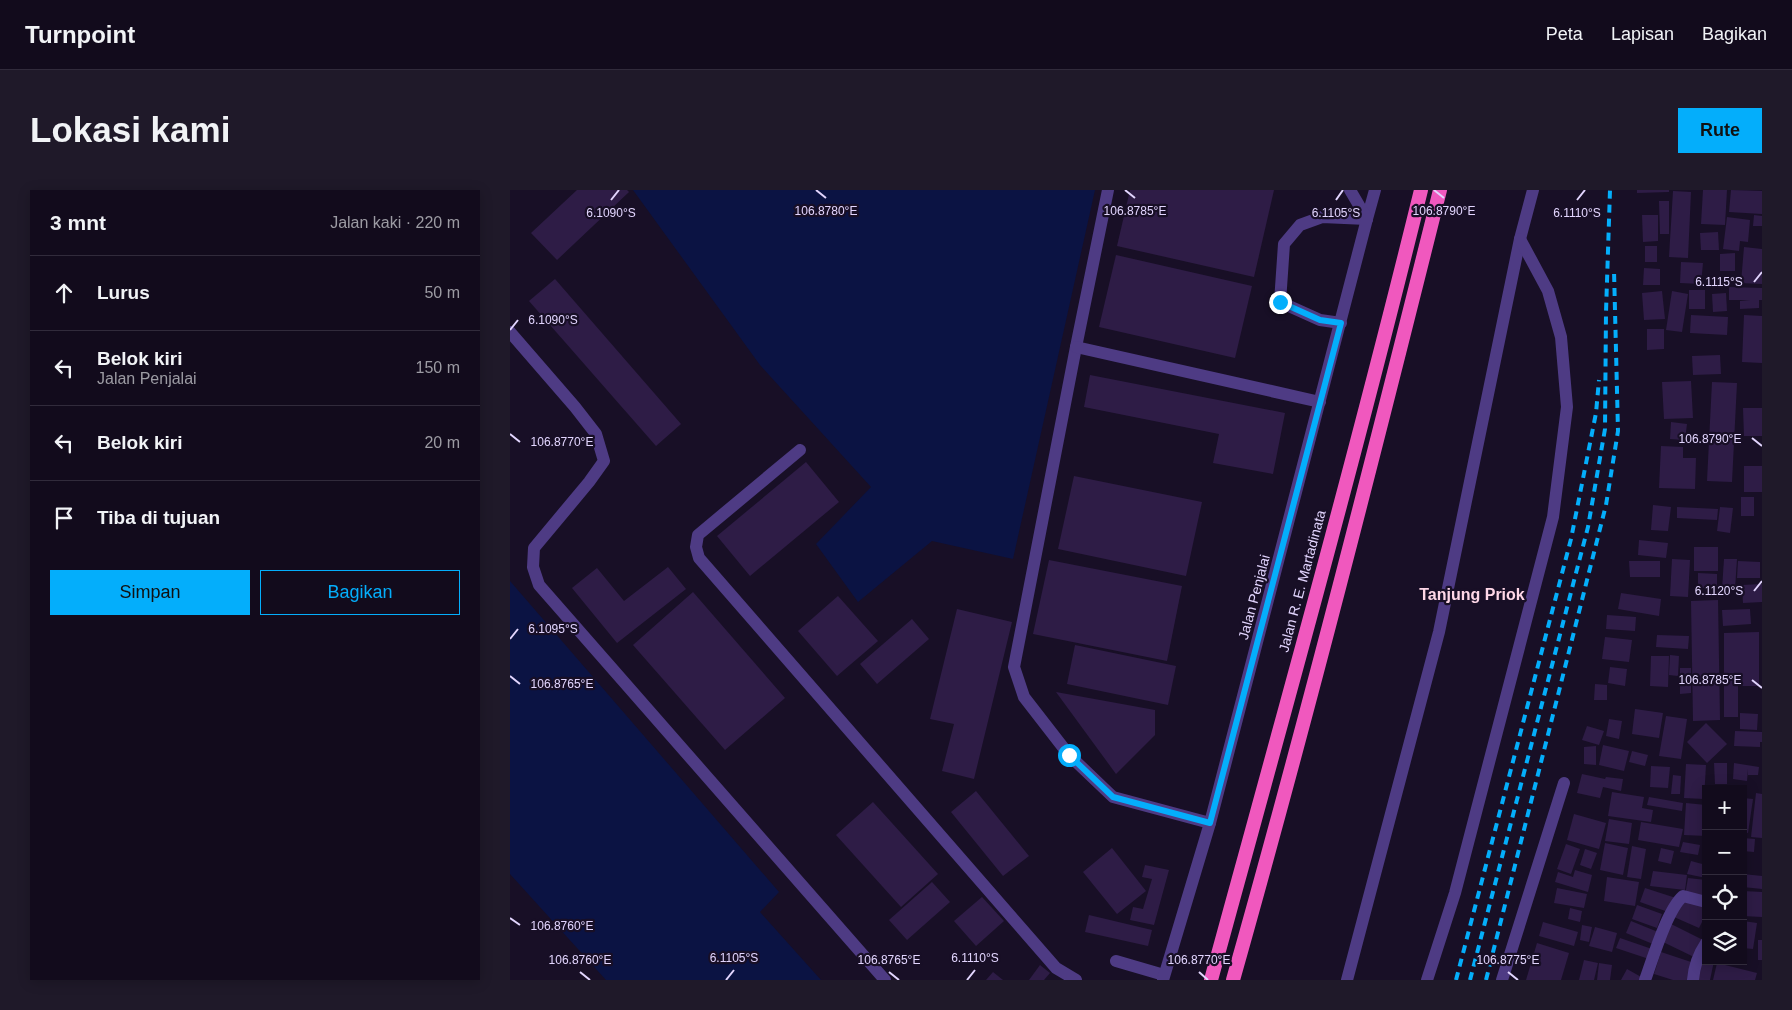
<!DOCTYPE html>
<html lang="id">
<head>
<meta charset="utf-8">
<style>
	:root { --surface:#120b1c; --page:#1f1929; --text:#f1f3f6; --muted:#9c9ba3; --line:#312b3b; --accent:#04aefb }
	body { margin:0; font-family:Helvetica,sans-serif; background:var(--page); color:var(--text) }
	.controls { position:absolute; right:15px; bottom:15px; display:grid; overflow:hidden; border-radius:0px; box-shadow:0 2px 12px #0003 }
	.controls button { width:45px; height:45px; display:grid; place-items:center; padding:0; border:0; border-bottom:1px solid var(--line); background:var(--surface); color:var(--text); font:25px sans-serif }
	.stop { position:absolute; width:15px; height:15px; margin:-11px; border:4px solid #04aefb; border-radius:50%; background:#fff }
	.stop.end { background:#04aefb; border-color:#fff; box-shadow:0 1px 5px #0008 }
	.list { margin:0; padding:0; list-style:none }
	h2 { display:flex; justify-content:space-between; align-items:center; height:65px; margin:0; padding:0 20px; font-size:21px }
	h2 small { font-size:16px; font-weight:400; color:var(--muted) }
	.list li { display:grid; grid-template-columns:32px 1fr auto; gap:15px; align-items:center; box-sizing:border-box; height:75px; padding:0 20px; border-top:1px solid var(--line) }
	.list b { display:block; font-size:19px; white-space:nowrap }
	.list p { margin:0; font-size:16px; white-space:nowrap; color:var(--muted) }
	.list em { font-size:16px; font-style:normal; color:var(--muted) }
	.actions { display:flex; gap:10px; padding:15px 20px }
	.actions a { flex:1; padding:11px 0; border:1px solid var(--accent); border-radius:0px; text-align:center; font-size:18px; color:var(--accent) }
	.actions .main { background:var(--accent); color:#111 }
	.icon { flex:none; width:28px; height:28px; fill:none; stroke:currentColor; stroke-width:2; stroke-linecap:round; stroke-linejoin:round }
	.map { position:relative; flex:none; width:1252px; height:790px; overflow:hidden; border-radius:0px }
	header { display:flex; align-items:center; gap:30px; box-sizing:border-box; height:70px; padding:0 25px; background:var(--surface); border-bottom:1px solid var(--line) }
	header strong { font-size:24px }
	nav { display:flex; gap:28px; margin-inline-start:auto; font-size:18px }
	.intro { display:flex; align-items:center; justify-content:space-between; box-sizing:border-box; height:120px; padding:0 30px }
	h1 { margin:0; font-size:35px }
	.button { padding:12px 22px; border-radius:0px; background:var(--accent); color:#111; font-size:18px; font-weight:700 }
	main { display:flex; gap:30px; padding:0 30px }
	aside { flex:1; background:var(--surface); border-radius:0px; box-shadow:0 2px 12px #0003 }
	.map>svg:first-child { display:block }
	.water { fill:#0b1343 }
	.building { fill:#2e1c46 }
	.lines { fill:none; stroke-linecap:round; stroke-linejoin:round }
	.service { stroke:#4e3b84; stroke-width:12 }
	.minor { stroke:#4e3b84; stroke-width:12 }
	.trunk { stroke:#f058be; stroke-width:14 }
	.rail { stroke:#04aefb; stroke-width:4; stroke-dasharray:8 6; stroke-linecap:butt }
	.route { stroke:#04aefb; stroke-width:6 }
	.ticks { fill:none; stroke:#e2d5fe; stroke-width:2 }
	.labels { text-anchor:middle; stroke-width:4.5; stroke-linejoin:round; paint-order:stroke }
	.street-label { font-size:14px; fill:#e2d5fe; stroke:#180f26 }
	.quarter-label { font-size:16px; font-weight:bold; fill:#fed7e7; stroke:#180f26 }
	.ticks-label { font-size:12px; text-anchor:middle; fill:#e2d5fe; stroke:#180f26; stroke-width:4.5; stroke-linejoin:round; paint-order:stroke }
</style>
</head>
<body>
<header>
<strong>Turnpoint</strong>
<nav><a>Peta</a><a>Lapisan</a><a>Bagikan</a></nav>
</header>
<div class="intro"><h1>Lokasi kami</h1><a class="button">Rute</a></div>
<main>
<aside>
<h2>3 mnt<small>Jalan kaki · 220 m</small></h2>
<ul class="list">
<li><svg class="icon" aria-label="ahead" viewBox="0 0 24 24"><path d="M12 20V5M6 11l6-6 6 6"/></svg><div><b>Lurus</b></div><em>50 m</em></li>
<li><svg class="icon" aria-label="left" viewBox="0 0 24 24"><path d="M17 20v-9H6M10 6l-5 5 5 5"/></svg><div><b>Belok kiri</b><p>Jalan Penjalai</p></div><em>150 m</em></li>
<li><svg class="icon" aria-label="left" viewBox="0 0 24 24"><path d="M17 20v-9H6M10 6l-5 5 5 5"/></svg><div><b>Belok kiri</b></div><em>20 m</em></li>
<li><svg class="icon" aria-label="arrive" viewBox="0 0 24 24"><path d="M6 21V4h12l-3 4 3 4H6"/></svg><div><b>Tiba di tujuan</b></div></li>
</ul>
<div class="actions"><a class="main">Simpan</a><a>Bagikan</a></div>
</aside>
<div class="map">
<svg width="1252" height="790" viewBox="0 0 1252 790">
	<rect width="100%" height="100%" fill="#180f26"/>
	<g class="water">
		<polygon points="123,0 585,0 503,369 422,351 348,412 306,354 361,297 250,175"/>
		<polygon points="0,391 269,702 250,722 311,790 96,790 0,684"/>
	</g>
	<g class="building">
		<polygon points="67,0 117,0 119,2 47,70 21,43"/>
		<polygon points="620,0 764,0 744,87 607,56"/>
		<polygon points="1127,0 1159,0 1159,2 1127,3"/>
		<polygon points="1193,0 1217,0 1215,35 1191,34"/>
		<polygon points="1221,0 1252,1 1252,24 1219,22"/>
		<polygon points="1163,1 1181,2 1178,68 1159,67"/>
		<polygon points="1149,11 1159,11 1159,44 1150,44"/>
		<polygon points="1132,25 1148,25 1148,51 1133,52"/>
		<polygon points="1244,25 1252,26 1252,36 1243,36"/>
		<polygon points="1217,27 1240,30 1238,52 1230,51 1229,61 1213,59"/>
		<polygon points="1208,42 1209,60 1191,60 1190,43"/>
		<rect x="1135" y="56" width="12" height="16"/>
		<polygon points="1234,57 1252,59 1252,94 1231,93"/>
		<polygon points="1225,63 1225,81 1210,81 1210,64"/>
		<polygon points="606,65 742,96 725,168 589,137"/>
		<polygon points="1171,72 1193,73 1191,94 1170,93"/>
		<polygon points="1134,78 1150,79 1150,95 1133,95"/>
		<polygon points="45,89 171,234 146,256 19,111"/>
		<polygon points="1219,97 1252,98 1252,110 1249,110 1249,118 1230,119 1230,111 1240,110 1219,110"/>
		<rect x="1179" y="100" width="16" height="19"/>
		<polygon points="1152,101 1155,129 1134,130 1132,103"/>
		<polygon points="1162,101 1178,104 1172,142 1156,140"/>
		<polygon points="1216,103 1217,121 1203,122 1202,104"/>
		<polygon points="1181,125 1218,127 1217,145 1180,143"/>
		<polygon points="1234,125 1252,126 1252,173 1232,172"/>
		<polygon points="1137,139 1154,139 1154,159 1137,160"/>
		<polygon points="1210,165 1211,184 1183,185 1182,166"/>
		<polygon points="580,185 775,223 763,284 703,273 709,244 574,217"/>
		<polygon points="1181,191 1183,228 1154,229 1152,192"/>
		<polygon points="1202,192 1227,193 1222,292 1197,291"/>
		<polygon points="1233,218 1252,218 1252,246 1234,246"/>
		<polygon points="1161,232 1177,234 1175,250 1160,249"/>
		<polygon points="1151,256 1173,257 1173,268 1186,268 1185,299 1149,298"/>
		<polygon points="296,272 329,312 240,386 207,346"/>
		<rect x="1234" y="276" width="18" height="26"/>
		<polygon points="564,286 692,312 676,386 548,359"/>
		<rect x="1231" y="307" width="13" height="19"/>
		<polygon points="1143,315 1161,317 1158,341 1141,340"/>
		<polygon points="1167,317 1208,319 1207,330 1167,328"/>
		<polygon points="1210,317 1223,318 1220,343 1207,341"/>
		<polygon points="1129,350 1158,353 1156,368 1128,365"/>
		<rect x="1184" y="357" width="24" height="24"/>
		<polygon points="1162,369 1180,370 1178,407 1160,406"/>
		<polygon points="1214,369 1227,369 1225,399 1212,399"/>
		<polygon points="539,370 672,396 657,471 523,444"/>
		<polygon points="1119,371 1150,371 1150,387 1120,387"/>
		<polygon points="1228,371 1250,372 1250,388 1227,388"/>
		<polygon points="158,377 176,399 107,453 62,398 87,378 114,411"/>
		<polygon points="1188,383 1207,384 1207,398 1188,398"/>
		<polygon points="1252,394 1252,412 1233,413 1232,395"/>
		<polygon points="183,402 275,508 215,560 123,455"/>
		<polygon points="1111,403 1151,409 1149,426 1108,419"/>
		<polygon points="328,406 368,451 327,486 288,441"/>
		<polygon points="1208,410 1210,530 1183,531 1181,411"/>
		<polygon points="447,419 502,432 464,589 432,581 444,534 420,529"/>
		<polygon points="1240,419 1241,434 1213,436 1212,420"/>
		<polygon points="1097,425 1126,427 1125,441 1096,439"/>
		<polygon points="402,429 419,449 367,494 350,474"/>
		<polygon points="1249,442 1249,496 1228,496 1228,527 1214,527 1214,443"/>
		<polygon points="1147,445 1179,446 1178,459 1146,457"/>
		<polygon points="1095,447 1122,450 1119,472 1092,469"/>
		<polygon points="565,455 666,476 658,515 557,494"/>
		<polygon points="1160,465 1169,466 1168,486 1159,485"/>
		<polygon points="1141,466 1159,466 1158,497 1140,496"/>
		<polygon points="1100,477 1117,479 1115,496 1098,493"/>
		<polygon points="1170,478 1181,478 1181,503 1170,504"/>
		<polygon points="1085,494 1097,495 1097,510 1084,510"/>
		<polygon points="546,502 645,520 645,545 606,584"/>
		<polygon points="1125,519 1153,523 1149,548 1122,544"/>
		<polygon points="1230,523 1248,524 1247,540 1230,539"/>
		<polygon points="1156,526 1177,529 1171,569 1149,566"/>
		<polygon points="1099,529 1112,531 1109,549 1096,546"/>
		<polygon points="1196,533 1217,554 1197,573 1177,552"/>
		<polygon points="1077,536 1094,541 1089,555 1072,550"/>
		<polygon points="1225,541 1252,542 1252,552 1250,552 1250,557 1224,556"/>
		<polygon points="1093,555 1119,561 1114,581 1089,575"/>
		<polygon points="1086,556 1086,575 1074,574 1074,557"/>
		<polygon points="1122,561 1138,565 1135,576 1119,572"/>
		<polygon points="1204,573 1217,573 1217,594 1205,594"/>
		<polygon points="1224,573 1249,577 1248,585 1238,585 1238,579 1237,591 1223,589"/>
		<polygon points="1176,574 1196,575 1194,609 1174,608"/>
		<polygon points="1141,576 1160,577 1158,598 1140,597"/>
		<polygon points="1072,584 1095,589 1096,587 1113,589 1111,601 1093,597 1090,608 1067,603"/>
		<polygon points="1163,585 1171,586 1170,604 1161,604"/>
		<polygon points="466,601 519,666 493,686 441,622"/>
		<polygon points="1102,602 1134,607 1132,618 1143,620 1141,632 1098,626"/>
		<polygon points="1246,603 1252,604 1252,648 1241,647"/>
		<polygon points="1139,607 1173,613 1172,621 1137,615"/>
		<polygon points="1233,608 1243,609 1238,643 1233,642"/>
		<polygon points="363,612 428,684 391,717 326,645"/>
		<polygon points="1176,613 1196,615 1196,646 1174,645"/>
		<polygon points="1064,624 1096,633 1089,659 1057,650"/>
		<polygon points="1099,629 1122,633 1119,654 1095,651"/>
		<polygon points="1131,632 1173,639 1169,657 1128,650"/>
		<polygon points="1233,648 1245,649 1244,662 1233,661"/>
		<polygon points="1173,652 1190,655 1188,665 1170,662"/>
		<polygon points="1095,653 1118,658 1113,685 1090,680"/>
		<polygon points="1056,654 1070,659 1061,684 1047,679"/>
		<polygon points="1122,656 1136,659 1131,689 1117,687"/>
		<polygon points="602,658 636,701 607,724 573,682"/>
		<polygon points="1151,658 1164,661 1161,674 1148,671"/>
		<polygon points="1075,659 1087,663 1081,679 1070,675"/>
		<polygon points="1181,671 1196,675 1196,688 1177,684"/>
		<polygon points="635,675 659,680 644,735 620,730 623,717 633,719 642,689 632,687"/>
		<polygon points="1065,680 1082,685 1078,702 1045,692 1048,682 1063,687"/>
		<polygon points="1143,681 1177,685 1175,700 1140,696"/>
		<polygon points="1233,684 1252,686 1252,699 1233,697"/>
		<polygon points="1097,687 1129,692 1125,716 1094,711"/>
		<polygon points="1178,688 1196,690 1196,707 1175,705"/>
		<polygon points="422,692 440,712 397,750 379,730"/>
		<polygon points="1047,698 1077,704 1074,718 1044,713"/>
		<polygon points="1135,698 1166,708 1161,723 1130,712"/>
		<polygon points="1233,701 1252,702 1252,727 1233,726"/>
		<polygon points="472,707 494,731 466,756 444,731"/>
		<polygon points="1174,707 1196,717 1196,724 1189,738 1164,727"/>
		<polygon points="1127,715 1152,724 1147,738 1122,729"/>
		<polygon points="1060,718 1072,721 1070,732 1058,729"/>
		<polygon points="579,725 642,740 638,756 575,742"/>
		<polygon points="1121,731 1148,742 1143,754 1116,743"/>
		<polygon points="1233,731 1247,733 1243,759 1233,758"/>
		<polygon points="1033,732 1068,742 1064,756 1029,746"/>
		<polygon points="1161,734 1193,750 1184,767 1153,752"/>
		<polygon points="1072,735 1082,737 1079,752 1070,750"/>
		<polygon points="1085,737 1107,743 1102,762 1079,756"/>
		<polygon points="1110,748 1142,759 1139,769 1106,758"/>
		<rect x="1248" y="750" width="4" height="20"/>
		<polygon points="1027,753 1059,763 1051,790 1016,790"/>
		<polygon points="1151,762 1184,773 1179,790 1163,790 1144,784"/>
		<polygon points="1190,767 1196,768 1196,771 1204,771 1200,790 1185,790"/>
		<polygon points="1074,770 1088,773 1084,790 1069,790"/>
		<polygon points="1089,773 1102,775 1100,790 1087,790"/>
		<polygon points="1207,773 1247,783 1245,790 1203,790"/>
		<polygon points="530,775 540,783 534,790 519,790"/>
		<polygon points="1117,779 1133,788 1132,790 1111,790"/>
		<polygon points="483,782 493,790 476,790"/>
	</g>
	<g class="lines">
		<g class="service">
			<polyline points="598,0 566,157 504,477 514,507 559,565 603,607 700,633"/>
			<polyline points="831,133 810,130 770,112 774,54 790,35 812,27 857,29"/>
			<polyline points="0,142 65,217 86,244 94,271 79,292 24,358 23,377 29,395 375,790"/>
			<polyline points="566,157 810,212"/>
			<polyline points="290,260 188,345 186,357 189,368 546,778 566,790"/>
			<polyline points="606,771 654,785"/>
			<polyline points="837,790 929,442 1010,49 1023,0"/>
			<polyline points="917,790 945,703 1043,327 1057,217 1051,147 1038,101 1010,49"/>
		</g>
		<g class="minor">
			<polyline points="857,29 865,0"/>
			<polyline points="653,790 700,633 857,29 840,0"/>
			<polyline points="992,790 1054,593"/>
			<path d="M1135 790C1143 768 1157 720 1173 706L1196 712"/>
			<path d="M1183 790C1184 776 1188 765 1196 753"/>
		</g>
		<g class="trunk">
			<path d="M701 790C773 527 846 265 911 0"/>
			<path d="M723 790C797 528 864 264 930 0"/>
		</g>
		<g class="rail">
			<polyline points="946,790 1061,349 1086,223 1089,190"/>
			<polyline points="960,790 1078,337 1095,239 1096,122 1100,0"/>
			<polyline points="976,790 1096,315 1108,241 1104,80"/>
		</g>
	</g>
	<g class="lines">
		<polyline class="route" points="559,565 603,607 700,633 831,133 810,130 770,112"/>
	</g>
	<path class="ticks" d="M306 0 316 8M615 0 625 8M924 0 934 8M101 10 109 0M826 10 833 0M1067 10 1075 0M1244 92 1252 82M0 140 8 130M0 244 10 252M1242 248 1252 256M1244 401 1252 391M0 449 8 439M0 486 10 494M1242 490 1252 498M0 728 10 735M70 782 80 790M379 782 389 790M689 782 698 790M998 782 1008 790M216 790 224 780M457 790 465 780"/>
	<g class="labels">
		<g class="street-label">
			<text transform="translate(792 391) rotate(-75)" y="5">Jalan R. E. Martadinata</text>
			<text transform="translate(744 407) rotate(-75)" y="5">Jalan Penjalai</text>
		</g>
		<g class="quarter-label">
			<text x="962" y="410">Tanjung Priok</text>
		</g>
	</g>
	<g class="ticks-label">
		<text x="316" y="25">106.8780°E</text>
		<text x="625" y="25">106.8785°E</text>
		<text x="934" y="25">106.8790°E</text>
		<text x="101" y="27">6.1090°S</text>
		<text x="826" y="27">6.1105°S</text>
		<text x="1067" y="27">6.1110°S</text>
		<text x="1209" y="96">6.1115°S</text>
		<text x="43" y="134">6.1090°S</text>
		<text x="1200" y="253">106.8790°E</text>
		<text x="52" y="256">106.8770°E</text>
		<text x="1209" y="405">6.1120°S</text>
		<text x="43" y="443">6.1095°S</text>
		<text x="1200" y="494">106.8785°E</text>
		<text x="52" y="498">106.8765°E</text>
		<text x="52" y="740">106.8760°E</text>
		<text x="224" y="772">6.1105°S</text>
		<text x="465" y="772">6.1110°S</text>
		<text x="70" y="774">106.8760°E</text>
		<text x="379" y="774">106.8765°E</text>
		<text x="689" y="774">106.8770°E</text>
		<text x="998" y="774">106.8775°E</text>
	</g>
</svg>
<div class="controls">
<button>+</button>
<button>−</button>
<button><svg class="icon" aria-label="locate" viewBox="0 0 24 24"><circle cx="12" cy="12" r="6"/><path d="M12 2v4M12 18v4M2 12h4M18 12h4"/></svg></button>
<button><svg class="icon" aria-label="layers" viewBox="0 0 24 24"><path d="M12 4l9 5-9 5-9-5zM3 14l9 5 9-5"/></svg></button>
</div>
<div class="stop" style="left:559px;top:565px"></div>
<div class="stop end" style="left:770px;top:112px"></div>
</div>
</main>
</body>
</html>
